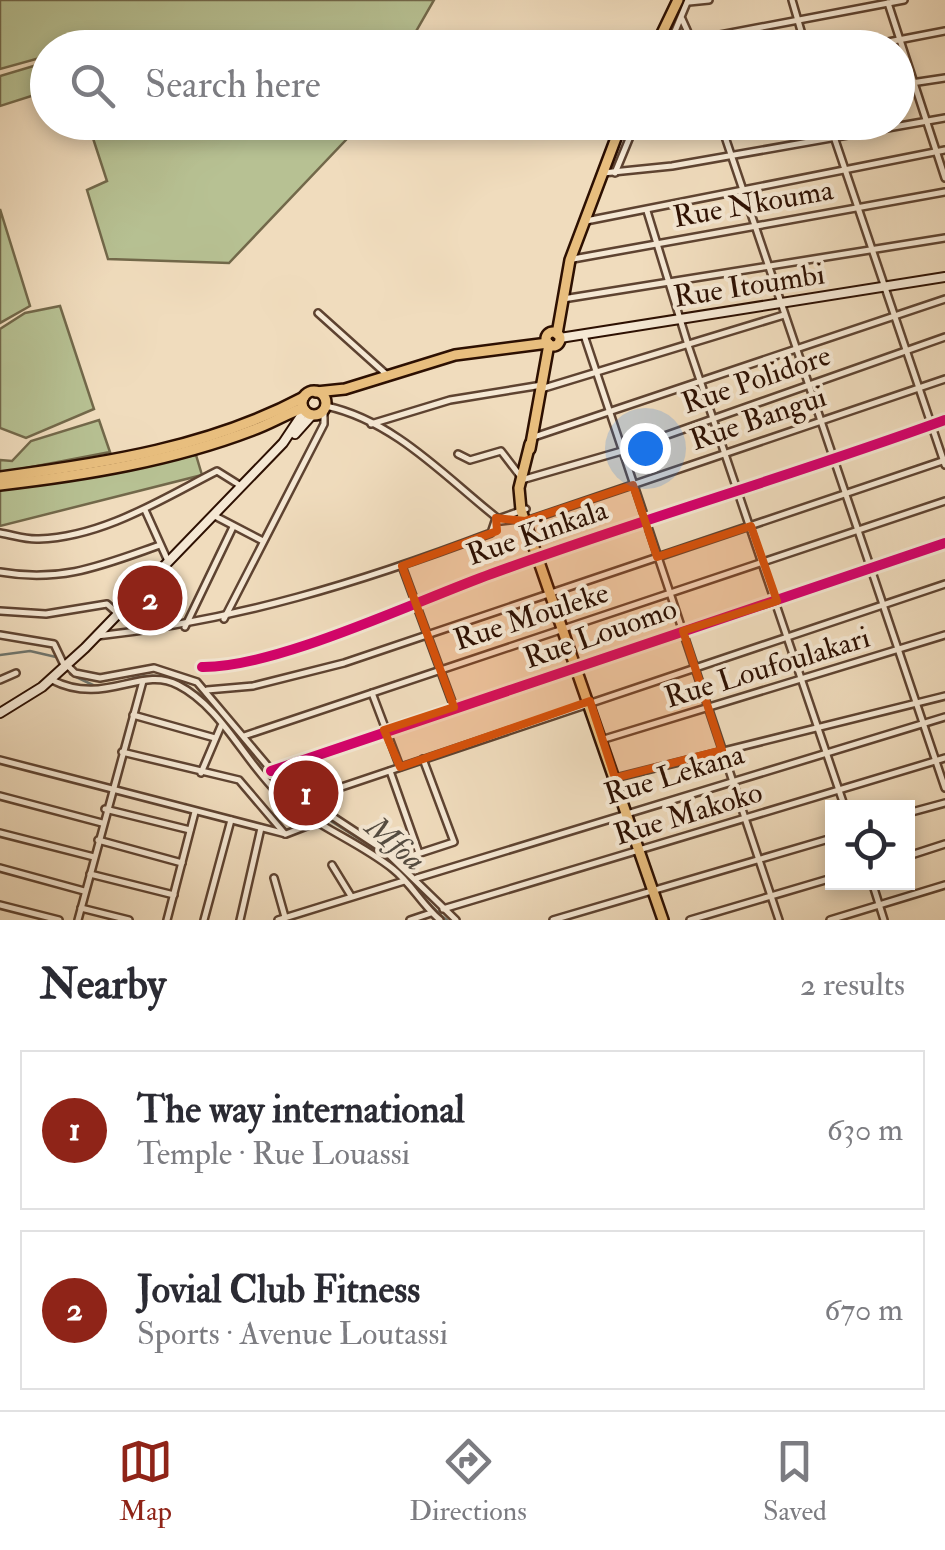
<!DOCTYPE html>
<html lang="en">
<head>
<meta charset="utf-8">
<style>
	:root { --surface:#fff; --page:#f7f7f7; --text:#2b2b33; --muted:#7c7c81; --line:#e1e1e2; --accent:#8f2418 }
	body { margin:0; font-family:"IM FELL Double Pica",serif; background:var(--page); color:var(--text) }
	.controls { position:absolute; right:30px; bottom:30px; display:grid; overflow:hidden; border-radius:0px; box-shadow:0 5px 15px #0003 }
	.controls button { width:90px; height:90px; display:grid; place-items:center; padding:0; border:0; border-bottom:2px solid var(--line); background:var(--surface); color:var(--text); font:50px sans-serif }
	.you { position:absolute; left:645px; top:448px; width:35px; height:35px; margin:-25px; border:8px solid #fff; border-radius:50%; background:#1a73e8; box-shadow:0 0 0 15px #1a73e833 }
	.badge { display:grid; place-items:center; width:65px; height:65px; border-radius:50%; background:var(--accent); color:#fff; font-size:32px; font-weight:700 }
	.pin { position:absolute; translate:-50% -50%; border:5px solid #fff; box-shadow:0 2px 10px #0006 }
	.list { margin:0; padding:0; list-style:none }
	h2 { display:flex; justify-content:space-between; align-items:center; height:130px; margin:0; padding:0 40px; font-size:42px }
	h2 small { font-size:32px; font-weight:400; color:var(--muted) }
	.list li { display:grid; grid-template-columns:65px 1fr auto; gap:30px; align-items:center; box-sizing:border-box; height:160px; margin:0 20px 20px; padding:0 20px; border:2px solid var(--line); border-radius:0px }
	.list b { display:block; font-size:38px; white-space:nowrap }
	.list p { margin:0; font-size:32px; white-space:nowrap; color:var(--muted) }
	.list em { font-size:32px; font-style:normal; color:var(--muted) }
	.icon { flex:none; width:55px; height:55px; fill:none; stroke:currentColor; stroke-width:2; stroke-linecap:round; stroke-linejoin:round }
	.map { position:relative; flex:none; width:945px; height:920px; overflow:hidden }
	.search { position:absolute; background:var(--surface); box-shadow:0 5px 15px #0003; left:30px; right:30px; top:30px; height:110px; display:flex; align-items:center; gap:25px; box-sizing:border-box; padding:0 35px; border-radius:55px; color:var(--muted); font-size:38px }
	.sheet { height:490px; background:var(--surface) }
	nav { display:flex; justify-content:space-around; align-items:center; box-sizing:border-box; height:140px; border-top:2px solid var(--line); background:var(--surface); font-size:28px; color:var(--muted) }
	nav a { display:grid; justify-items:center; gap:5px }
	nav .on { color:var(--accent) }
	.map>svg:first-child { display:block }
	.green { fill:#b7c193; stroke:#72684a; stroke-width:2.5 }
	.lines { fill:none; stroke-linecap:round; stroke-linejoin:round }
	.stream { stroke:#6f766f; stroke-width:2.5 }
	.street-casing { stroke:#5e4331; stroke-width:10 }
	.secondary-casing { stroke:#2d1002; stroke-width:12 }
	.primary-casing { stroke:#2d1002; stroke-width:14 }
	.street { stroke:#f5e8d4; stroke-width:5 }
	.secondary { stroke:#f5e8d4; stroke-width:8 }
	.primary { stroke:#e8be7e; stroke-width:9 }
	.cycleway-casing { stroke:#f5e8d4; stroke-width:16 }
	.cycleway { stroke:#d6006c; stroke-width:10 }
	.marked { fill:#d5520b; fill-opacity:0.2; stroke:#d5520b; stroke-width:8; stroke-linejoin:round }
	.labels { text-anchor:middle; stroke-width:8; stroke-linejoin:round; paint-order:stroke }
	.street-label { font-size:30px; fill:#2d1002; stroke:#f5e8d4 }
	.water-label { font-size:32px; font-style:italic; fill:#544c41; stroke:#f5e8d4 }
</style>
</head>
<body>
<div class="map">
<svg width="945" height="920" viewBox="0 0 945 920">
	<rect width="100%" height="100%" fill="#f0dcbd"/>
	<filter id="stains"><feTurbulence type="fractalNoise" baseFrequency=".002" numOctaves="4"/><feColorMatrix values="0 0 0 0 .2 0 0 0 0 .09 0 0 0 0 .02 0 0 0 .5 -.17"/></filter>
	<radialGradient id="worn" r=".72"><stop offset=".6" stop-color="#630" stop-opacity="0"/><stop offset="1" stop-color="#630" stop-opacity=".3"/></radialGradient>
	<g class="green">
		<polygon points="0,0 434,0 407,47 48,48 47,56 0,69"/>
		<polygon points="47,62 47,91 0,106 0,76"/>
		<polygon points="88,123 88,122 362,123 229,263 108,259 87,190 107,181"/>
		<polygon points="0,209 30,306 0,323"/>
		<polygon points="60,306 94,409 26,438 0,428 0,329 25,313"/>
		<polygon points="99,420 110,452 0,473 0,460 12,461 31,441"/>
		<polygon points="196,455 202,475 0,526 0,488"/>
	</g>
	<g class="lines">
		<g class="stream">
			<polyline points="0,655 30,651 56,657"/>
			<polyline points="70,674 95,686"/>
			<path d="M117 684C166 662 198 686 227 725"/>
			<path d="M247 752C285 799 333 820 382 854 407 872 423 902 447 920"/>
		</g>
		<g class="street-casing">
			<g id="street">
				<polyline points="792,0 806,48"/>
				<polyline points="689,2 709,0"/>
				<polyline points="888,3 945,178"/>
				<polyline points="682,19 695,48"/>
				<polyline points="657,47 904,0"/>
				<polyline points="668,48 688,0"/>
				<polyline points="857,48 945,31"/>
				<polyline points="898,85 945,78"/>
				<polyline points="720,122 945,788"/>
				<polyline points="829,122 945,465"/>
				<polyline points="621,126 669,122"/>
				<polyline points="603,173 672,166 945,118"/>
				<polyline points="615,173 636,122"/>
				<polyline points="647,211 688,345 845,808"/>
				<polyline points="586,221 945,150"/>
				<polyline points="573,259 945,192"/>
				<polyline points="563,299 945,238"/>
				<polyline points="318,313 386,374"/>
				<polyline points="584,335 779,920"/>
				<polyline points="541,389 784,315"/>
				<path d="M326 406C396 421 447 479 501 521L525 518"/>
				<polyline points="371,424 450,400 542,385"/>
				<polyline points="534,437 945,299"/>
				<polyline points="458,454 470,460 501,451 521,477"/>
				<polyline points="525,479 622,451 945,337"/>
				<polyline points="145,510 168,561"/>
				<polyline points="213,515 263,541"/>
				<polyline points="498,519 526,509"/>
				<polyline points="529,520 945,379"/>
				<path d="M0 533C13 535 26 540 39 539 103 537 162 499 217 471L241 486"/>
				<polyline points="402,566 454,707"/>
				<path d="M0 572C62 583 103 565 160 545"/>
				<polyline points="0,611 46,614 107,604 117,613"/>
				<polyline points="224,619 324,424 324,409"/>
				<polyline points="185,627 233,527"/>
				<polyline points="0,635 54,644 65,667"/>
				<path d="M97 636C235 621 362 582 491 533L496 518"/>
				<polyline points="67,665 75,673 100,678 154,668 197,682 283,784 385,851 456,920"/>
				<path d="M202 667C276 668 416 601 491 574 641 519 795 475 945 420"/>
				<polyline points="0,680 16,673"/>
				<path d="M52 680C105 707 141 665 178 685 220 706 244 760 277 792 311 825 357 840 393 869 411 883 422 905 440 920"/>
				<polyline points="207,690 253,686 344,663 945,460"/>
				<polyline points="372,693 400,767"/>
				<polyline points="133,715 215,738"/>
				<polyline points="244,736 945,501"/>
				<polyline points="601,740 945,635"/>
				<polyline points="122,752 239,780 285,834"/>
				<polyline points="0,760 286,834 317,822"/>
				<polyline points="271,771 945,543"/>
				<polyline points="390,771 419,853"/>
				<polyline points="201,773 221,726"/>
				<polyline points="615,778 945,696"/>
				<polyline points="0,796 102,823"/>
				<polyline points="303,800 945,584"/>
				<polyline points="105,809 190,830"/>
				<polyline points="908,813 945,803"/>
				<polyline points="0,833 94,857"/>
				<polyline points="98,840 182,863"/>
				<polyline points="908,856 945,844"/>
				<polyline points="399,860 454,842 423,759"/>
				<polyline points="332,865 351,896"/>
				<polyline points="0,868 84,891"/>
				<polyline points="90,874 174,895"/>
				<polyline points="274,878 285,917"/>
				<polyline points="417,878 945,717"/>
				<polyline points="872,882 884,920"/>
				<polyline points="0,905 59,920"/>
				<polyline points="81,908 129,920"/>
				<polyline points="443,909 945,758"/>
				<polyline points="78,920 143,681"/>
				<polyline points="167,920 195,812"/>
				<polyline points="204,920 231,820"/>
				<polyline points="240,920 261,828"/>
				<polyline points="278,920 404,881"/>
				<polyline points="410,920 431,913"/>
				<polyline points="553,920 832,838"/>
				<polyline points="690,920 832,878"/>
				<polyline points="830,920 945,885"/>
			</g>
		</g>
		<g class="secondary-casing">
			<g id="secondary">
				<polyline points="560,338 945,277"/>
				<polyline points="295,434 312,415"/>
				<polyline points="0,713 42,687 85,648 283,443 305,410"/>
			</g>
		</g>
		<g class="primary-casing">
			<g id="primary">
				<polyline points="655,48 678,0"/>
				<circle cx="553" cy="339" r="7"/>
				<polyline points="557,334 570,260 622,122"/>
				<circle cx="314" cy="403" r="12"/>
				<polyline points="316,392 345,389 455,355 548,343"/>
				<polyline points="530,444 519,488 521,510 663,920"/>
				<polyline points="530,449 549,344"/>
				<path d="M0 477C105 463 210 447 304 397"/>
				<path d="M0 485C86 475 172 461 253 430 270 424 286 414 303 408"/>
			</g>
		</g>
		<use href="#street" class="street"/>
		<use href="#secondary" class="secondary"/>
		<use href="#primary" class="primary"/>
		<g class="cycleway-casing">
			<g id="cycleway">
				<path d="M202 667C276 668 416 601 491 574 641 519 795 475 945 420"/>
				<polyline points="271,771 945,543"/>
			</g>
		</g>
		<use href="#cycleway" class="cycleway"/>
	</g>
	<path class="marked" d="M633 485 657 557 751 526 777 601 683 631 722 750 615 778 590 701 400 767 384 730 454 707 402 566 497 531 496 518 525 521Z"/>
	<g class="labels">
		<g class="street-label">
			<text transform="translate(753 203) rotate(-10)" y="10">Rue Nkouma</text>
			<text transform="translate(749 285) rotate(-9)" y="10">Rue Itoumbi</text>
			<text transform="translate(756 379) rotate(-19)" y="10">Rue Polidore</text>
			<text transform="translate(758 418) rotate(-19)" y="10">Rue Bangui</text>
			<text transform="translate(537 532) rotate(-19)" y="10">Rue Kinkala</text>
			<text transform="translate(531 616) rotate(-18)" y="10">Rue Mouleke</text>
			<text transform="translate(600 633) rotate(-19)" y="10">Rue Louomo</text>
			<text transform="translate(767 667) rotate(-17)" y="10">Rue Loufoulakari</text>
			<text transform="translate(674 774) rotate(-17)" y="10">Rue Lekana</text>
			<text transform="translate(688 813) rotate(-17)" y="10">Rue Makoko</text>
		</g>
		<g class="water-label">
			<text transform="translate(396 843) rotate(40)" y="11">Mfoa</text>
		</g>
	</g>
	<rect width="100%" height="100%" filter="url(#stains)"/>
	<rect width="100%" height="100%" fill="url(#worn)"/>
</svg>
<div class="controls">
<button><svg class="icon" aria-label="locate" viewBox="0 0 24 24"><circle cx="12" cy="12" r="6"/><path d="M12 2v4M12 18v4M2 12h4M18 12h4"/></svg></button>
</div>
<div class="you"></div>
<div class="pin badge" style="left:306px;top:793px">1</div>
<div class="pin badge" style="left:150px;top:598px">2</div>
<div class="search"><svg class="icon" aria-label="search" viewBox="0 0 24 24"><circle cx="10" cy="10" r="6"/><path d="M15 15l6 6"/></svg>Search here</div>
</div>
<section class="sheet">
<h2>Nearby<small>2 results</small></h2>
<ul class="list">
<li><span class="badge">1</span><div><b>The way international</b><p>Temple · Rue Louassi</p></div><em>630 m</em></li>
<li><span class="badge">2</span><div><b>Jovial Club Fitness</b><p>Sports · Avenue Loutassi</p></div><em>670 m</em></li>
</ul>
</section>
<nav>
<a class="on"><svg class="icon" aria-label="map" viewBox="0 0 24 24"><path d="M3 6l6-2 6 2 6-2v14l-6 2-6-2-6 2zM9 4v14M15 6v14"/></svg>Map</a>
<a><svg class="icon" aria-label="directions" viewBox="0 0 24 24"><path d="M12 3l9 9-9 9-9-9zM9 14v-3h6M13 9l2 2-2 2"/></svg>Directions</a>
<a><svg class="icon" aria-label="saved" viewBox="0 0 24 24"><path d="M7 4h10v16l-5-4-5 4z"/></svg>Saved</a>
</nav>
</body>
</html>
